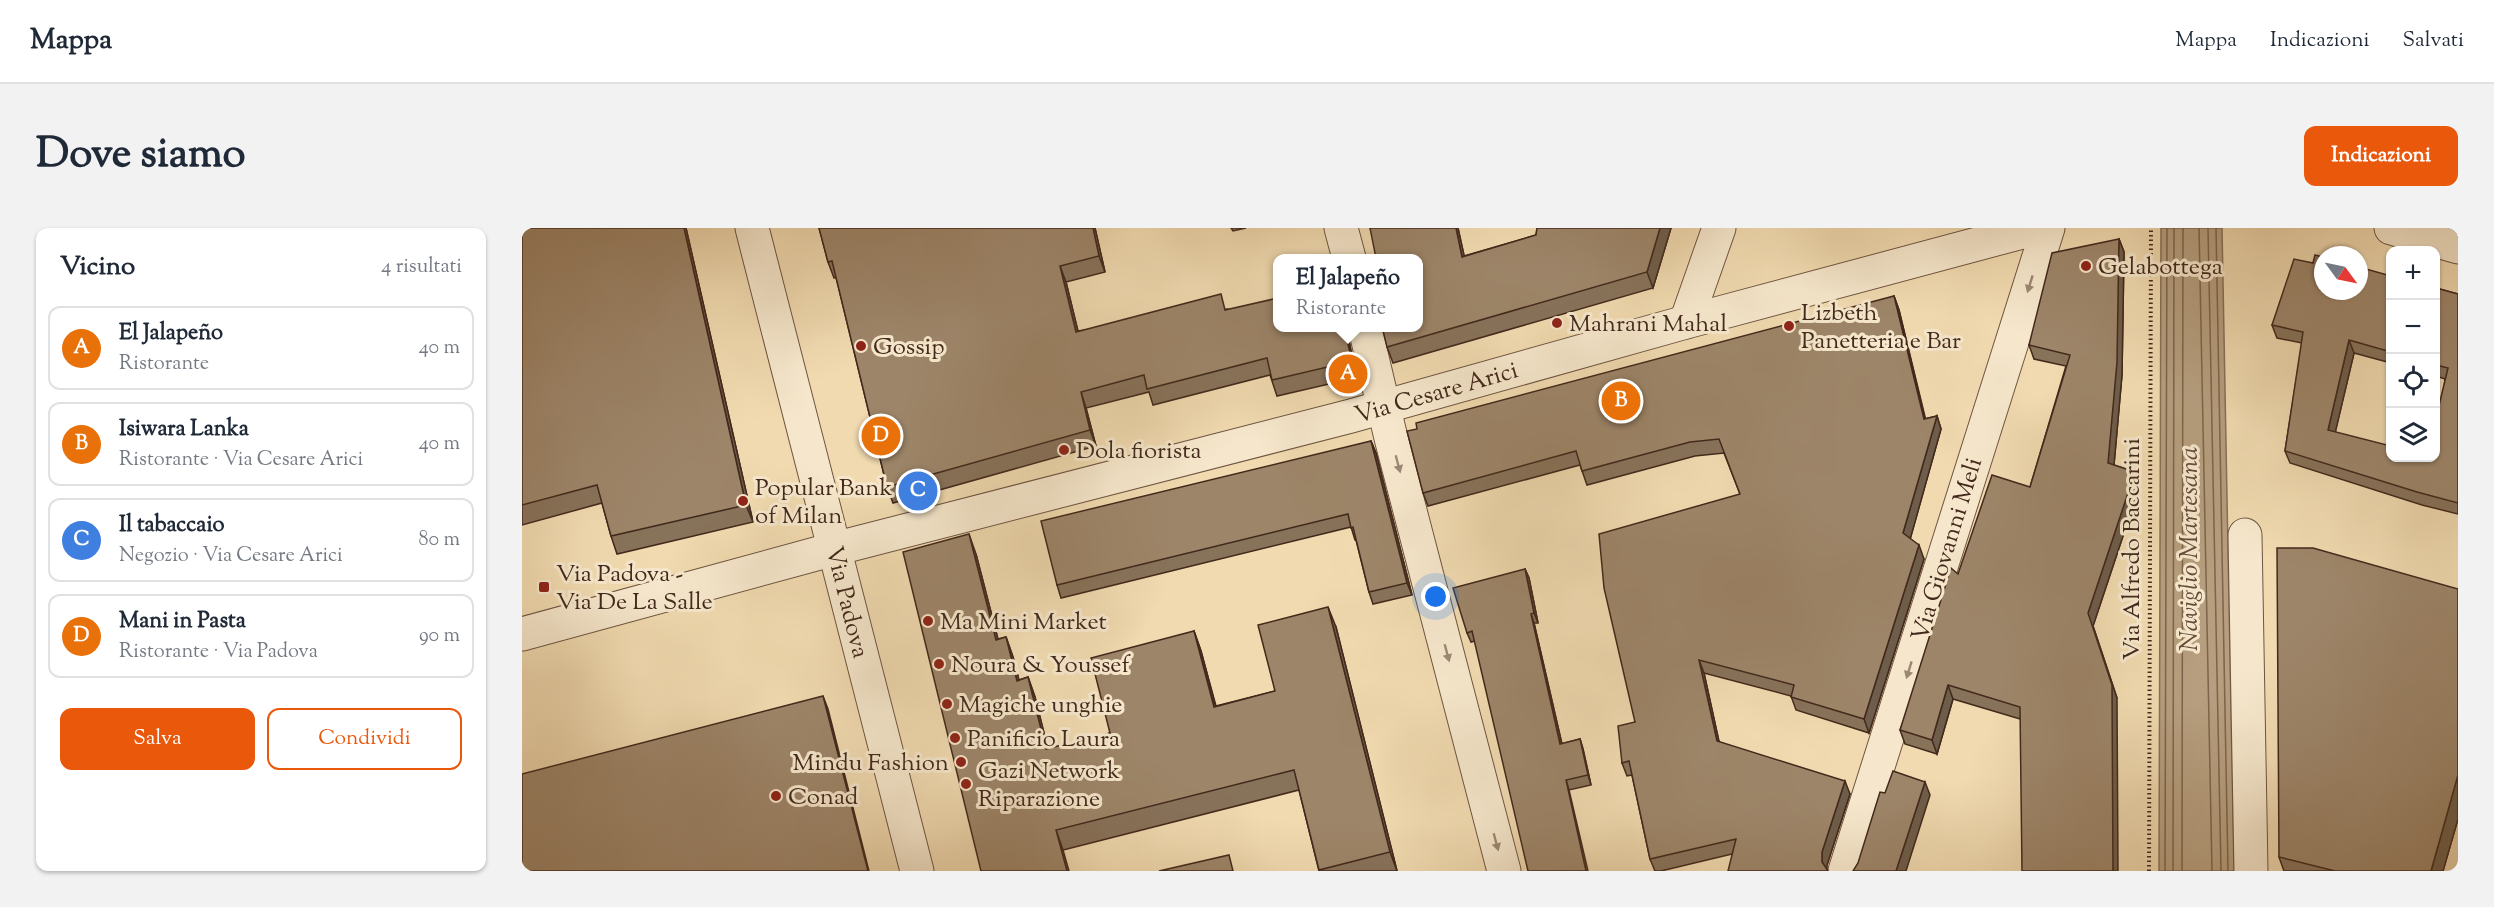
<!DOCTYPE html>
<html lang="it">
<head>
<meta charset="utf-8">
<style>
	:root { --surface:#fff; --page:#f2f2f3; --text:#1f2937; --muted:#747a83; --line:#e0e1e3; --accent:#ea580c }
	body { margin:0; font-family:"Sorts Mill Goudy",serif; background:var(--page); color:var(--text) }
	.controls { position:absolute; right:18px; top:18px; display:grid; overflow:hidden; border-radius:12px; box-shadow:0 2px 4px #0004 }
	.controls button { width:54px; height:54px; display:grid; place-items:center; padding:0; border:0; border-bottom:2px solid var(--line); background:var(--surface); color:var(--text); font:30px sans-serif }
	.compass { position:absolute; left:1792px; top:18px; width:54px; height:54px; border-radius:50%; background:var(--surface); box-shadow:0 2px 4px #0004; rotate:123deg }
	.you { position:absolute; left:914px; top:369px; width:21px; height:21px; margin:-15px; border:4px solid #fff; border-radius:50%; background:#1a73e8; box-shadow:0 0 0 9px #1a73e833 }
	.badge { display:grid; place-items:center; width:39px; height:39px; border-radius:50%; background:var(--accent); color:#fff; font-size:20px; font-weight:700 }
	.pin { position:absolute; translate:-50% -50%; border:3px solid #fff; box-shadow:0 2px 6px #0006 }
	.popup { position:absolute; left:751px; top:26px; width:150px; height:78px; box-sizing:border-box; display:grid; place-content:center; border-radius:12px; background:var(--surface); filter:drop-shadow(0 2px 4px #0005); font-size:20px; white-space:nowrap; color:var(--muted) }
	.popup b { font-size:22px; color:var(--text) }
	.popup::after { content:''; position:absolute; left:50%; top:100%; margin-left:-12px; border:12px solid transparent; border-top-color:var(--surface) }
	.list { margin:0; padding:0; list-style:none }
	h2 { display:flex; justify-content:space-between; align-items:center; height:78px; margin:0; padding:0 24px; font-size:26px }
	h2 small { font-size:20px; font-weight:400; color:var(--muted) }
	.list li { display:grid; grid-template-columns:39px 1fr auto; gap:18px; align-items:center; box-sizing:border-box; height:84px; margin:0 12px 12px; padding:0 12px; border:2px solid var(--line); border-radius:12px }
	.list b { display:block; font-size:22px; white-space:nowrap }
	.list p { margin:0; font-size:20px; white-space:nowrap; color:var(--muted) }
	.list em { font-size:20px; font-style:normal; color:var(--muted) }
	.actions { display:flex; gap:12px; padding:18px 24px }
	.actions a { flex:1; padding:14px 0; border:2px solid var(--accent); border-radius:12px; text-align:center; font-size:21px; color:var(--accent) }
	.actions .main { background:var(--accent); color:#fff }
	.icon { flex:none; width:33px; height:33px; fill:none; stroke:currentColor; stroke-width:2; stroke-linecap:round; stroke-linejoin:round }
	.map { position:relative; flex:none; width:1936px; height:643px; overflow:hidden; border-radius:12px }
	header { display:flex; align-items:center; gap:36px; box-sizing:border-box; height:84px; padding:0 30px; background:var(--surface); border-bottom:2px solid var(--line) }
	header strong { font-size:28px }
	nav { display:flex; gap:33px; margin-inline-start:auto; font-size:21px }
	.intro { display:flex; align-items:center; justify-content:space-between; box-sizing:border-box; height:144px; padding:0 36px }
	h1 { margin:0; font-size:42px }
	.button { padding:15px 27px; border-radius:12px; background:var(--accent); color:#fff; font-size:21px; font-weight:700 }
	main { display:flex; gap:36px; padding:0 36px }
	aside { flex:1; background:var(--surface); border-radius:12px; box-shadow:0 2px 4px #0004 }
	.map>svg:first-child { display:block }
	.water { fill:#b69e7e; stroke:#886f57; stroke-width:1.5 }
	.lines { fill:none; stroke-linecap:round; stroke-linejoin:round }
	.shore { stroke:#7c644d; stroke-width:1.5 }
	.minor-casing { stroke:#6e5541; stroke-width:35 }
	.path { stroke:#42291c; stroke-width:4; stroke-dasharray:1.5 3; stroke-linecap:butt }
	.minor { stroke:#f6e7cc; stroke-width:33 }
	.wall { fill:#87725a; stroke:#42291c; stroke-width:1.5 }
	.shaded-wall { fill:#6e5d4a; stroke:#42291c; stroke-width:1.5 }
	.building { fill:#9d8569; stroke:#42291c; stroke-width:1.5 }
	.oneway { fill:#9c8874 }
	.poi-dot { fill:#8f2418; stroke:#f6e7cc; stroke-width:2 }
	.labels { text-anchor:middle; stroke-width:6; stroke-linejoin:round; paint-order:stroke }
	.poi-label { font-size:24px; fill:#42291c; stroke:#f6e7cc; text-anchor:start }
	.street-label { font-size:24px; fill:#42291c; stroke:#f6e7cc }
	.water-label { font-size:26px; font-style:italic; fill:#654c39; stroke:#f6e7cc }
</style>
</head>
<body>
<header>
<strong>Mappa</strong>
<nav><a>Mappa</a><a>Indicazioni</a><a>Salvati</a></nav>
</header>
<div class="intro"><h1>Dove siamo</h1><a class="button">Indicazioni</a></div>
<main>
<aside>
<h2>Vicino<small>4 risultati</small></h2>
<ul class="list">
<li><span class="badge" style="background:#e8710a">A</span><div><b>El Jalapeño</b><p>Ristorante</p></div><em>40 m</em></li>
<li><span class="badge" style="background:#e8710a">B</span><div><b>Isiwara Lanka</b><p>Ristorante · Via Cesare Arici</p></div><em>40 m</em></li>
<li><span class="badge" style="background:#3f7fe0">C</span><div><b>Il tabaccaio</b><p>Negozio · Via Cesare Arici</p></div><em>80 m</em></li>
<li><span class="badge" style="background:#e8710a">D</span><div><b>Mani in Pasta</b><p>Ristorante · Via Padova</p></div><em>90 m</em></li>
</ul>
<div class="actions"><a class="main">Salva</a><a>Condividi</a></div>
</aside>
<div class="map">
<svg width="1936" height="643" viewBox="0 0 1936 643">
	<rect width="100%" height="100%" fill="#f1dab0"/>
	<filter id="stains"><feTurbulence type="fractalNoise" baseFrequency=".00333" numOctaves="4"/><feColorMatrix values="0 0 0 0 .2 0 0 0 0 .09 0 0 0 0 .02 0 0 0 .5 -.17"/></filter>
	<radialGradient id="worn" r=".72"><stop offset=".6" stop-color="#630" stop-opacity="0"/><stop offset="1" stop-color="#630" stop-opacity=".3"/></radialGradient>
	<polygon class="water" points="1639,0 1700,0 1712,643 1637,643"/>
	<g class="lines">
		<g class="shore">
			<polyline points="1677,0 1690,643"/>
			<polyline points="1686,0 1699,643"/>
			<polyline points="1694,0 1706,643"/>
			<polyline points="1643,643 1645,0"/>
			<polyline points="1651,643 1652,0"/>
			<polyline points="1660,643 1661,0"/>
		</g>
		<g class="minor-casing">
			<g id="minor">
				<polyline points="230,0 395,643"/>
				<polyline points="819,0 827,30"/>
				<polyline points="1869,0 1936,19"/>
				<polyline points="1164,94 1197,0"/>
				<polyline points="843,100 869,210 982,643"/>
				<polyline points="1723,307 1729,643"/>
				<polyline points="0,406 312,321 829,188 1164,94 1515,0"/>
				<polyline points="1323,643 1526,0"/>
			</g>
		</g>
		<polyline class="path" points="1627,643 1629,0"/>
		<use href="#minor" class="minor"/>
	</g>
	<g class="wall">
		<polygon points="0,0 164,0 231,294 95,326 89,308 80,275 0,297"/>
		<polygon points="297,0 573,0 583,44 544,54 556,103 705,81 825,104 834,146 832,146 833,150 755,168 748,147 631,177 627,164 564,180 574,218 371,275 365,259 314,49 312,50 306,34"/>
		<polygon points="709,0 724,0 711,3"/>
		<polygon points="848,0 936,0 942,28 1014,7 1015,0 1149,0 1131,60 871,135 865,119 897,99"/>
		<polygon points="1597,11 1602,24 1600,147 1592,237 1613,244 1618,257 1571,398 1595,470 1498,491 1431,471 1415,526 1383,516 1378,502 1436,346 1508,259 1544,138 1512,131 1507,117"/>
		<polygon points="1791,35 1869,48 1869,135 1832,125 1813,204 1869,230 1914,230 1923,151 1914,148 1914,60 1936,66 1936,286 1900,277 1768,235 1763,223 1780,115 1755,110 1750,97"/>
		<polygon points="1372,68 1377,82 1403,191 1415,188 1419,201 1388,311 1402,331 1347,505 1274,482 1269,468 1182,445 1197,514 1328,566 1305,637 1210,626 1139,643 1133,643 1128,631 1110,547 1105,548 1100,535 1113,494 1218,266 1202,225 1173,228 1065,257 1058,237 906,278 901,265"/>
		<polygon points="849,213 854,225 890,367 851,376 847,364 834,312 833,312 829,299 539,370 535,357"/>
		<polygon points="454,326 476,411 484,409 491,429 497,452 506,449 513,469 526,521 588,505 672,403 679,423 694,478 753,463 814,399 875,643 797,643 777,562 459,643"/>
		<polygon points="1003,341 1007,350 1016,395 1012,395 1040,516 1058,511 1061,521 1069,557 1047,562 953,413 949,414 945,405"/>
		<polygon points="1936,361 1936,591 1921,643 1762,643 1757,629"/>
	</g>
	<g class="shaded-wall">
		<polygon points="162,0 164,0 231,294 224,277"/>
		<polygon points="571,0 573,0 583,44 577,28"/>
		<polygon points="934,0 936,0 946,45 940,29"/>
		<polygon points="1138,0 1149,0 1131,60 1125,44"/>
		<polygon points="1597,11 1602,24 1600,147 1591,248 1586,235"/>
		<polygon points="538,38 544,54 560,120 554,104"/>
		<polygon points="1372,68 1377,82 1407,205 1402,191"/>
		<polygon points="822,99 825,99 825,104 834,146 829,129"/>
		<polygon points="1827,112 1832,125 1811,214 1806,202"/>
		<polygon points="559,164 564,180 574,218 568,202"/>
		<polygon points="1415,188 1419,201 1386,319 1381,305"/>
		<polygon points="849,213 854,225 890,367 885,355"/>
		<polygon points="1613,244 1618,257 1571,398 1595,470 1596,643 1591,643 1566,385"/>
		<polygon points="447,306 454,326 481,431 474,412"/>
		<polygon points="1397,317 1402,331 1347,505 1342,491"/>
		<polygon points="1003,341 1007,350 1016,395 1012,385"/>
		<polygon points="806,379 814,399 875,643 868,624"/>
		<polygon points="1009,386 1012,395 1042,525 1038,516"/>
		<polygon points="672,403 679,423 699,499 692,479"/>
		<polygon points="484,409 491,429 502,472 495,453"/>
		<polygon points="1177,432 1182,445 1200,527 1195,513"/>
		<polygon points="506,449 513,469 531,541 524,521"/>
		<polygon points="1426,457 1431,471 1415,526 1410,512"/>
		<polygon points="301,468 306,481 347,643 346,643"/>
		<polygon points="1058,511 1061,521 1069,557 1066,547"/>
		<polygon points="1936,547 1936,591 1921,643 1909,643"/>
		<polygon points="1044,552 1047,562 1066,643 1064,643"/>
		<polygon points="1323,553 1328,566 1305,637 1305,643 1300,634 1300,624"/>
		<polygon points="1403,554 1408,567 1384,643 1374,643"/>
		<polygon points="534,602 541,622 547,643 545,643"/>
	</g>
	<g class="building">
		<polygon points="0,0 162,0 224,277 89,308 75,257 0,277"/>
		<polygon points="297,0 571,0 577,28 538,38 554,104 699,66 703,82 756,70 756,99 822,99 829,129 826,130 827,134 750,152 745,130 625,161 622,147 559,164 568,202 365,259 310,33 306,34"/>
		<polygon points="848,0 934,0 940,29 1014,7 1015,0 1138,0 1125,44 865,119 860,99 897,99 897,30 854,30"/>
		<polygon points="1597,11 1595,134 1586,235 1613,244 1566,385 1590,457 1591,643 1500,643 1498,479 1426,457 1410,512 1378,502 1429,340 1436,346 1470,247 1508,259 1548,127 1507,117 1530,25"/>
		<polygon points="1793,27 1801,29 1801,63 1837,63 1837,39 1869,48 1869,124 1827,112 1806,202 1869,218 1869,230 1914,230 1914,190 1926,140 1914,137 1914,60 1936,66 1936,275 1895,264 1763,223 1781,104 1750,97 1772,31 1791,35"/>
		<polygon points="1372,68 1402,191 1415,188 1381,305 1397,317 1342,491 1269,469 1272,457 1177,432 1195,513 1323,553 1300,624 1300,634 1306,643 1206,643 1214,611 1128,631 1107,533 1100,535 1096,498 1113,494 1082,360 1077,306 1218,266 1197,211 1168,214 1060,243 1054,223 901,265 885,203 895,201 894,195"/>
		<polygon points="849,213 885,355 847,364 831,299 829,300 826,286 535,357 519,293"/>
		<polygon points="447,306 474,412 484,409 495,453 506,449 524,521 588,505 569,430 672,403 692,479 753,463 736,397 806,379 868,624 797,642 772,542 534,602 545,643 459,643 381,324"/>
		<polygon points="1755,320 1791,320 1936,361 1936,547 1909,643 1813,643 1757,629"/>
		<polygon points="1003,341 1012,385 1009,386 1038,516 1058,511 1066,547 1044,552 1064,643 1006,643 950,403 945,405 931,360"/>
		<polygon points="301,468 346,643 0,643 0,546"/>
		<polygon points="1371,543 1403,554 1374,643 1331,643 1336,635 1358,564 1363,565"/>
		<polygon points="707,627 711,643 637,643"/>
	</g>
	<defs><path id="oneway-solid" d="M-6-.8H1V-3.2L6.5 0L1 3.2V.8H-6Z" transform="scale(1.5)"/></defs>
	<g class="oneway">
		<use href="#oneway-solid" transform="translate(1508 56) rotate(107)"/>
		<use href="#oneway-solid" transform="translate(876 236) rotate(75)"/>
		<use href="#oneway-solid" transform="translate(925 425) rotate(75)"/>
		<use href="#oneway-solid" transform="translate(1387 442) rotate(107)"/>
		<use href="#oneway-solid" transform="translate(974 614) rotate(75)"/>
	</g>
	<g class="poi-dot">
		<circle cx="1564" cy="38" r="6"/>
		<circle cx="1035" cy="95" r="6"/>
		<circle cx="1267" cy="98" r="6"/>
		<circle cx="339" cy="118" r="6"/>
		<circle cx="542" cy="222" r="6"/>
		<circle cx="221" cy="273" r="6"/>
		<rect x="16" y="353" width="12" height="12" rx="3"/>
		<circle cx="406" cy="393" r="6"/>
		<circle cx="417" cy="436" r="6"/>
		<circle cx="425" cy="476" r="6"/>
		<circle cx="433" cy="510" r="6"/>
		<circle cx="439" cy="534" r="6"/>
		<circle cx="444" cy="556" r="6"/>
		<circle cx="254" cy="568" r="6"/>
	</g>
	<g class="labels">
		<g class="poi-label">
			<text x="1576" y="46">Gelabottega</text>
			<text x="1279" y="92">Lizbeth<tspan x="1279" dy="28">Panetteria e Bar</tspan></text>
			<text x="1047" y="103">Mahrani Mahal</text>
			<text x="351" y="126">Gossip</text>
			<text x="554" y="230">Dola fiorista</text>
			<text x="233" y="267">Popular Bank<tspan x="233" dy="28">of Milan</tspan></text>
			<text x="34" y="353">Via Padova -<tspan x="34" dy="28">Via De La Salle</tspan></text>
			<text x="418" y="401">Ma Mini Market</text>
			<text x="429" y="444">Noura &amp; Youssef</text>
			<text x="437" y="484">Magiche unghie</text>
			<text x="445" y="518">Panificio Laura</text>
			<text x="427" y="542" text-anchor="end">Mindu Fashion</text>
			<text x="456" y="550">Gazi Network<tspan x="456" dy="28">Riparazione</tspan></text>
			<text x="266" y="576">Conad</text>
		</g>
		<g class="street-label">
			<text transform="translate(914 164) rotate(-16)" y="8">Via Cesare Arici</text>
			<text transform="translate(1424 321) rotate(-73)" y="8">Via Giovanni Meli</text>
			<text transform="translate(1609 321) rotate(-90)" y="8">Via Alfredo Baccarini</text>
			<text transform="translate(326 374) rotate(76)" y="8">Via Padova</text>
		</g>
		<g class="water-label">
			<text transform="translate(1666 321) rotate(-90)" y="9">Naviglio Martesana</text>
		</g>
	</g>
	<rect width="100%" height="100%" filter="url(#stains)"/>
	<rect width="100%" height="100%" fill="url(#worn)"/>
</svg>
<div class="controls">
<button>+</button>
<button>−</button>
<button><svg class="icon" aria-label="locate" viewBox="0 0 24 24"><circle cx="12" cy="12" r="6"/><path d="M12 2v4M12 18v4M2 12h4M18 12h4"/></svg></button>
<button><svg class="icon" aria-label="layers" viewBox="0 0 24 24"><path d="M12 4l9 5-9 5-9-5zM3 14l9 5 9-5"/></svg></button>
</div>
<svg class="compass" viewBox="-18 -18 36 36"><path d="M0-13l5 13h-10z" fill="#e53935"/><path d="M0 13l5-13h-10z" fill="#747a83"/></svg>
<div class="you"></div>
<div class="pin badge" style="left:826px;top:146px;background:#e8710a">A</div>
<div class="popup"><b>El Jalapeño</b>Ristorante</div>
<div class="pin badge" style="left:1099px;top:173px;background:#e8710a">B</div>
<div class="pin badge" style="left:396px;top:263px;background:#3f7fe0">C</div>
<div class="pin badge" style="left:359px;top:208px;background:#e8710a">D</div>
</div>
</main>
</body>
</html>
